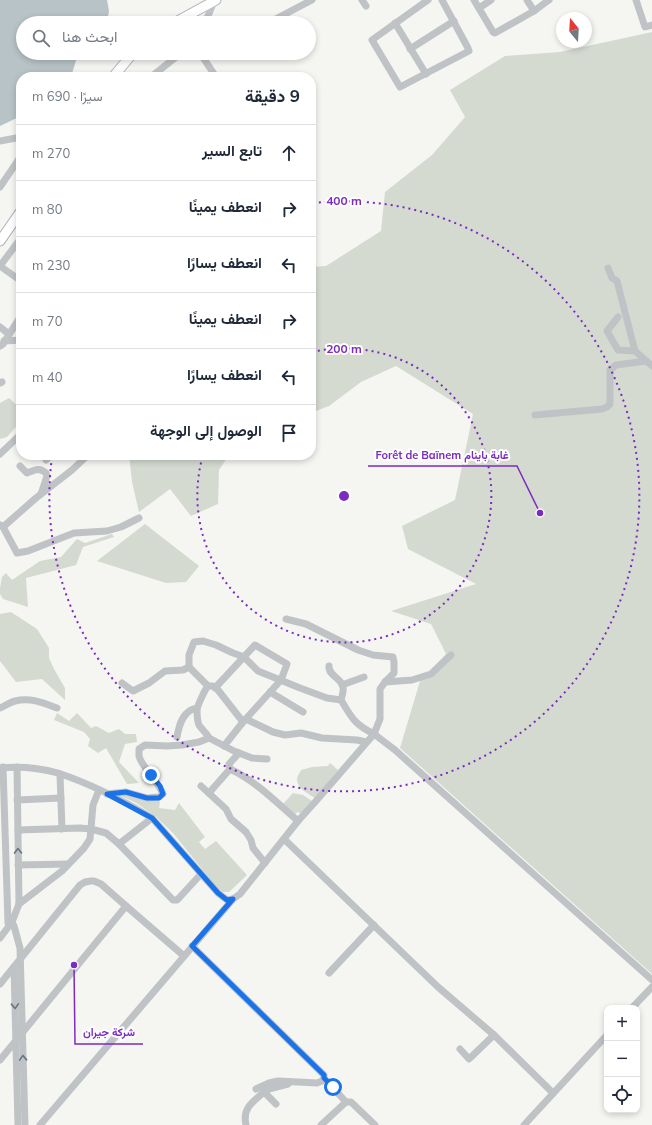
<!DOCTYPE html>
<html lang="ar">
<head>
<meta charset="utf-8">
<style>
	:root { --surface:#fff; --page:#f6f6f7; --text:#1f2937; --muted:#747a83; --line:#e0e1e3 }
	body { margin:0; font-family:Mulish,Vazirmatn,sans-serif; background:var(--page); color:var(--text); direction:rtl }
	.controls { position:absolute; right:12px; bottom:12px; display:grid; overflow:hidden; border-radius:8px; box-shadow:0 2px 6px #0003 }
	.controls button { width:36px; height:36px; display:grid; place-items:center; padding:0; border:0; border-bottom:1px solid var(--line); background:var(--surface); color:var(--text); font:20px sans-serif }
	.compass { position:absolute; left:556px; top:12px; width:36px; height:36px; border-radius:50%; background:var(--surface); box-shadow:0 2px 6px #0003; rotate:342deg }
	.stop { position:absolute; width:12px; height:12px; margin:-9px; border:3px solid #1a73e8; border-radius:50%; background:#fff }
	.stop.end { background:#1a73e8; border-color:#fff; box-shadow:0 1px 4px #0008 }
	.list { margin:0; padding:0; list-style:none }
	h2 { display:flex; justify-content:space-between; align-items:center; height:52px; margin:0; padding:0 16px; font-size:17px }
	h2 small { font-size:13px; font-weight:400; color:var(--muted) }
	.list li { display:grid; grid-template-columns:26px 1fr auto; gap:12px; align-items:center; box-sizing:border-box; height:56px; padding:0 16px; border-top:1px solid var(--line) }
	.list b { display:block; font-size:15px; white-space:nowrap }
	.list em { font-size:13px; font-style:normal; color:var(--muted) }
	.icon { flex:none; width:22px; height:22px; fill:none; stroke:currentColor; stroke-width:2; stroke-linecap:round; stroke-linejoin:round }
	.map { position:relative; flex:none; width:652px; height:1125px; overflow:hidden; direction:ltr }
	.search { position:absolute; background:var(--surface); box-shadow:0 2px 6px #0003; left:16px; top:16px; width:300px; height:44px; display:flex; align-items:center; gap:10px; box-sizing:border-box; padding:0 14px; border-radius:22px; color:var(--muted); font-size:15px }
	.panel { position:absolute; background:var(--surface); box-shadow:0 2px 6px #0003; left:16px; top:72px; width:300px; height:388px; border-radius:16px; direction:rtl }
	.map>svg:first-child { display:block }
	.green { fill:#d5dad1 }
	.water { fill:#b7c3c7 }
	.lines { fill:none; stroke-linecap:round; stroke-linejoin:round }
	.major-casing { stroke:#b0b5b9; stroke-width:11 }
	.minor { stroke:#bfc3c6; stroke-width:7 }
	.major { stroke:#fff; stroke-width:9 }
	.oneway { stroke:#667682 }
	.route { stroke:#1a73e8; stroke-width:5 }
	.ring { fill:none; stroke:#7b2cbf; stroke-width:2; stroke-dasharray:2 4 }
	.centre { fill:#7b2cbf; stroke:#fff; stroke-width:2 }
	.ring-label { font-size:12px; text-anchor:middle; font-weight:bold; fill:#7b2cbf; stroke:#fff; stroke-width:4; stroke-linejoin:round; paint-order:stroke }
	.leader { fill:none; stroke:#7b2cbf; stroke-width:1.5 }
	.callout-dot { fill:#7b2cbf; stroke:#fff; stroke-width:1.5 }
	.callout-label { font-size:11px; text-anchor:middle; font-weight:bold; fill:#7b2cbf; stroke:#fff; stroke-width:4; stroke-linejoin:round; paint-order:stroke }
</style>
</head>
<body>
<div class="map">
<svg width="652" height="1125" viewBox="0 0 652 1125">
	<rect width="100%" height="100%" fill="#f5f5f2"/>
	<g class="green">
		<polygon points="652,32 652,974 400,748 420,681 446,654 431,624 391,611 476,584 408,549 402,526 455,500 473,414 396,366 361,382 329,406 311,413 311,267 326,266 381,231 385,192 432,155 465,117 450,90 505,56 560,52"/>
		<polygon points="9,398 21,409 21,421 7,437 0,439 0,403"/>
		<polygon points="129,455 229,455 219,470 218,504 191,516 170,489 139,512 132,482"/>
		<polygon points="145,524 199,566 186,582 166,583 97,561"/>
		<polygon points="112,534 114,537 83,547 76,565 26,578 28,607 3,599 0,594 0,588 2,577 6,573 12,580 40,561 61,557 77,539 85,543"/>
		<polygon points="11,612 37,629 49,648 49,658 54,669 65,688 65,700 42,679 16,682 0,661 0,614"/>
		<polygon points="57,713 69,721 77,713 91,728 96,726 109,733 119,729 125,734 136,734 137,742 125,744 119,762 139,783 127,784 106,748 98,753 88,746 90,739 84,732 54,720"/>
		<path d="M330 763 338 770 315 798C308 794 297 788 297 779 297 776 300 773 301 770L312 767 328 766Z"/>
		<polygon points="293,793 303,795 312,801 301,814 298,812 295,814 283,804"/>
		<path d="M126 794C136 797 148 803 158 800L160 802 159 808 175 810 179 803 205 837 199 842 205 849 216 841 247 875 229 892H223L218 889 173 833 154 815 136 803 119 795Z"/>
	</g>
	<polygon class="water" points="0,0 107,0 109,11 107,23 23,23 23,53 94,53 91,58 77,57 71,77 21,77 21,116 0,126"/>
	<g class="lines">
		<g class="major-casing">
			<g id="major">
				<polyline points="174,23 216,0"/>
				<polyline points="113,77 133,53"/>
				<polyline points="0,241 21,211"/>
			</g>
		</g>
		<g class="minor">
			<polyline points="362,0 366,6"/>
			<polyline points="428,0 372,40 400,87 469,51 468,48 442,0"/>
			<polyline points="474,0 493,32 495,33 534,11 549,0"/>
			<polyline points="527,0 534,11"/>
			<polyline points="636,0 645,27 652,25"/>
			<polyline points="479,8 491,0"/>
			<polyline points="203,23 208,16 214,1"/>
			<polyline points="268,23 312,0"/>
			<polyline points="395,23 426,74"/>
			<polyline points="410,49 454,21"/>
			<polyline points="200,53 216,77"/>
			<polyline points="151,77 181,53"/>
			<polyline points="0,141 21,137"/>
			<polyline points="0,187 21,156"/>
			<polyline points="0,266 21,238"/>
			<polyline points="0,266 21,281"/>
			<polyline points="608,268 612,278 617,281 635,351 652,366"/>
			<polyline points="618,317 607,331 618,350 635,351"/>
			<polyline points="0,327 9,334"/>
			<polyline points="4,341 21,340"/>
			<polyline points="0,346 3,344 21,316"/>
			<polyline points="0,383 2,382"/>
			<polyline points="535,415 602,409 607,407 610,404 610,370 616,365 646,361"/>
			<polyline points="0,454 21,434"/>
			<polyline points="46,460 51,455"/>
			<path d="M20 466 27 473C35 470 39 467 46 473L47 476 41 494"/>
			<polyline points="0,525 3,527 17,553 28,551 74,533 107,531 121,527 139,518"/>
			<polyline points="3,527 36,498 72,470 88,455"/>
			<path d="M329 666C328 676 342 678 343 687 344 691 342 696 341 700"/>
			<path d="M189 667V655L194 642 203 641 216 645 233 653 244 657 258 671 300 688 327 698 341 700C352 718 354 724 374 734L380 719V689L385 682 394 673V662L393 657 373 655 358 650 306 624 286 619"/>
			<polyline points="385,682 412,680 431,674 451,655"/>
			<polyline points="122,683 133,691 149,683 165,671 183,670 189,667 208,686"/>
			<polyline points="342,685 364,677"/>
			<polyline points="215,688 255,645 287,664 281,680 243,722 224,746"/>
			<polyline points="270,692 303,712"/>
			<path d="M0 708C5 706 10 702 15 701 30 697 44 703 57 708"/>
			<polyline points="246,719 273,732 285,735 301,733 322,738 357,740 366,742"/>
			<path d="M243 722 218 690 213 686H208C205 689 198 705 197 709 197 714 197 721 199 725 202 730 207 733 209 738L234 751 252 758 267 759"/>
			<path d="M177 737C179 725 183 710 197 708"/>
			<polyline points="3,767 8,923"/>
			<path d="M0 768C19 766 40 768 58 773 88 783 124 801 152 818L218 893 227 900 233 899 240 894 298 821 316 801 374 734 395 750 652 980"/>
			<path d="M230 769C256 781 277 803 298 821"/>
			<polyline points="60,775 62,829"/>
			<polyline points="201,786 226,809 231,819 246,832 251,840 253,848 265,863"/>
			<polyline points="209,793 230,769 229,764 239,753"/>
			<path d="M107 794 126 792 147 798 159 797 163 794C158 781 141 766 139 756 139 755 139 750 139 749L145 745 167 746 182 745 199 742 209 738"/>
			<polyline points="17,800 61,798"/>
			<polyline points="18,830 80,828 91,829 106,833 119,844 173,900 177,900 179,898 201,874"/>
			<polyline points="284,839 438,987 494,1035"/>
			<polyline points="119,844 152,818"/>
			<polyline points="18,865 68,864"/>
			<polyline points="19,904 62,871 84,848 90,839 93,805 99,790"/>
			<polyline points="12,922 14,926 20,948 25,1125"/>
			<polyline points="0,938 12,922 19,904 17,767"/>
			<polyline points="192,946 324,1075 324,1078 322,1081 317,1083 278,1081 269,1083 256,1089"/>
			<polyline points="14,967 18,1125"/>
			<polyline points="329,973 374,925"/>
			<polyline points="0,984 80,885 85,882 91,881 94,881 101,884 126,906 184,956"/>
			<polyline points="632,1008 652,987"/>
			<polyline points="460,1049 469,1059 494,1035 553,1093"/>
			<polyline points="0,1060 126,906"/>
			<polyline points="324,1078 346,1102"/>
			<polyline points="264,1092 269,1089 288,1084"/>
			<polyline points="40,1125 233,899"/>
			<path d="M246 1125C242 1108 253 1102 264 1092L276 1104"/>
			<polyline points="321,1125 346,1102 351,1102 375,1125"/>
			<polyline points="524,1125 607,1035"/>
		</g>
		<use href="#major" class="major"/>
	</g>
	<defs><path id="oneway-chevron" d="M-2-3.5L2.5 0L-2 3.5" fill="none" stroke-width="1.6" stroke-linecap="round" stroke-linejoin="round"/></defs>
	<g class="oneway">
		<use href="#oneway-chevron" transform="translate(18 851) rotate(-91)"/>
		<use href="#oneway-chevron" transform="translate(15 1006) rotate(88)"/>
		<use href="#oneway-chevron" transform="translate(23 1058) rotate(-92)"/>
	</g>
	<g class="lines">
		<polyline class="route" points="151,775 160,786 163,794 159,798 147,798 126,792 107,794 152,818 218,893 227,900 233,899 192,946 324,1075 324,1078 333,1087"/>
	</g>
	<g class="ring">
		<path d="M312 352A147 147 0 1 1 203 455"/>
		<path d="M313 203A295 295 0 1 1 52 457"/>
	</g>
	<circle cx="344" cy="496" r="6" class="centre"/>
	<g class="ring-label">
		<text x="344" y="205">400 m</text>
		<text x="344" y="353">200 m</text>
	</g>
	<path class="leader" d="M540 513L517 466H368M74 965L75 1044H143"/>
	<g class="callout-dot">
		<circle cx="540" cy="513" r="4"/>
		<circle cx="74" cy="965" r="4"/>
	</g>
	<g class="callout-label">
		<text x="442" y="459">Forêt de Baïnem غابة باينام</text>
		<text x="109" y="1036">شركة جيران</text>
	</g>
</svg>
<div class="controls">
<button>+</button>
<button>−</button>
<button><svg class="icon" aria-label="locate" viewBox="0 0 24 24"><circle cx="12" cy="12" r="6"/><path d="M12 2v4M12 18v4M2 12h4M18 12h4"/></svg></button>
</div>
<svg class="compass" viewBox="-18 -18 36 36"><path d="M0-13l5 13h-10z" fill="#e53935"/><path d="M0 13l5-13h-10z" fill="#747a83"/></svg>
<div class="stop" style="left:333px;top:1087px"></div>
<div class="stop end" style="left:151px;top:775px"></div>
<div class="search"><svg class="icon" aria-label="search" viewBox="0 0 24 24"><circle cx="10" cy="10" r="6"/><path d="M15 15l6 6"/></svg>ابحث هنا</div>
<section class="panel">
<h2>9 دقيقة<small>سيرًا · 690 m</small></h2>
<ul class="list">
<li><svg class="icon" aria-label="ahead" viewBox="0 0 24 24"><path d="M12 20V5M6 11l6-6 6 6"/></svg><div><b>تابع السير</b></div><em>270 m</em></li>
<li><svg class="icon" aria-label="right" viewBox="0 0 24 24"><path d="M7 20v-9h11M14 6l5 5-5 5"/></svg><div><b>انعطف يمينًا</b></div><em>80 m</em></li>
<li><svg class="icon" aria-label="left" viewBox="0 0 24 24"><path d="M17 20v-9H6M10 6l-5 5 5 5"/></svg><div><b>انعطف يسارًا</b></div><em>230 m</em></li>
<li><svg class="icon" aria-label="right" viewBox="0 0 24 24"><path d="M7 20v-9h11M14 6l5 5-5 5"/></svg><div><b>انعطف يمينًا</b></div><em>70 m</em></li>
<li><svg class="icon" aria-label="left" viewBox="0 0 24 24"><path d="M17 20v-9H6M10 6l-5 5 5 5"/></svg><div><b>انعطف يسارًا</b></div><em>40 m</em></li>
<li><svg class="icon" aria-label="arrive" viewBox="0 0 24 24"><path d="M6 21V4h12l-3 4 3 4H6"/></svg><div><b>الوصول إلى الوجهة</b></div></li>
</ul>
</section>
</div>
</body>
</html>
